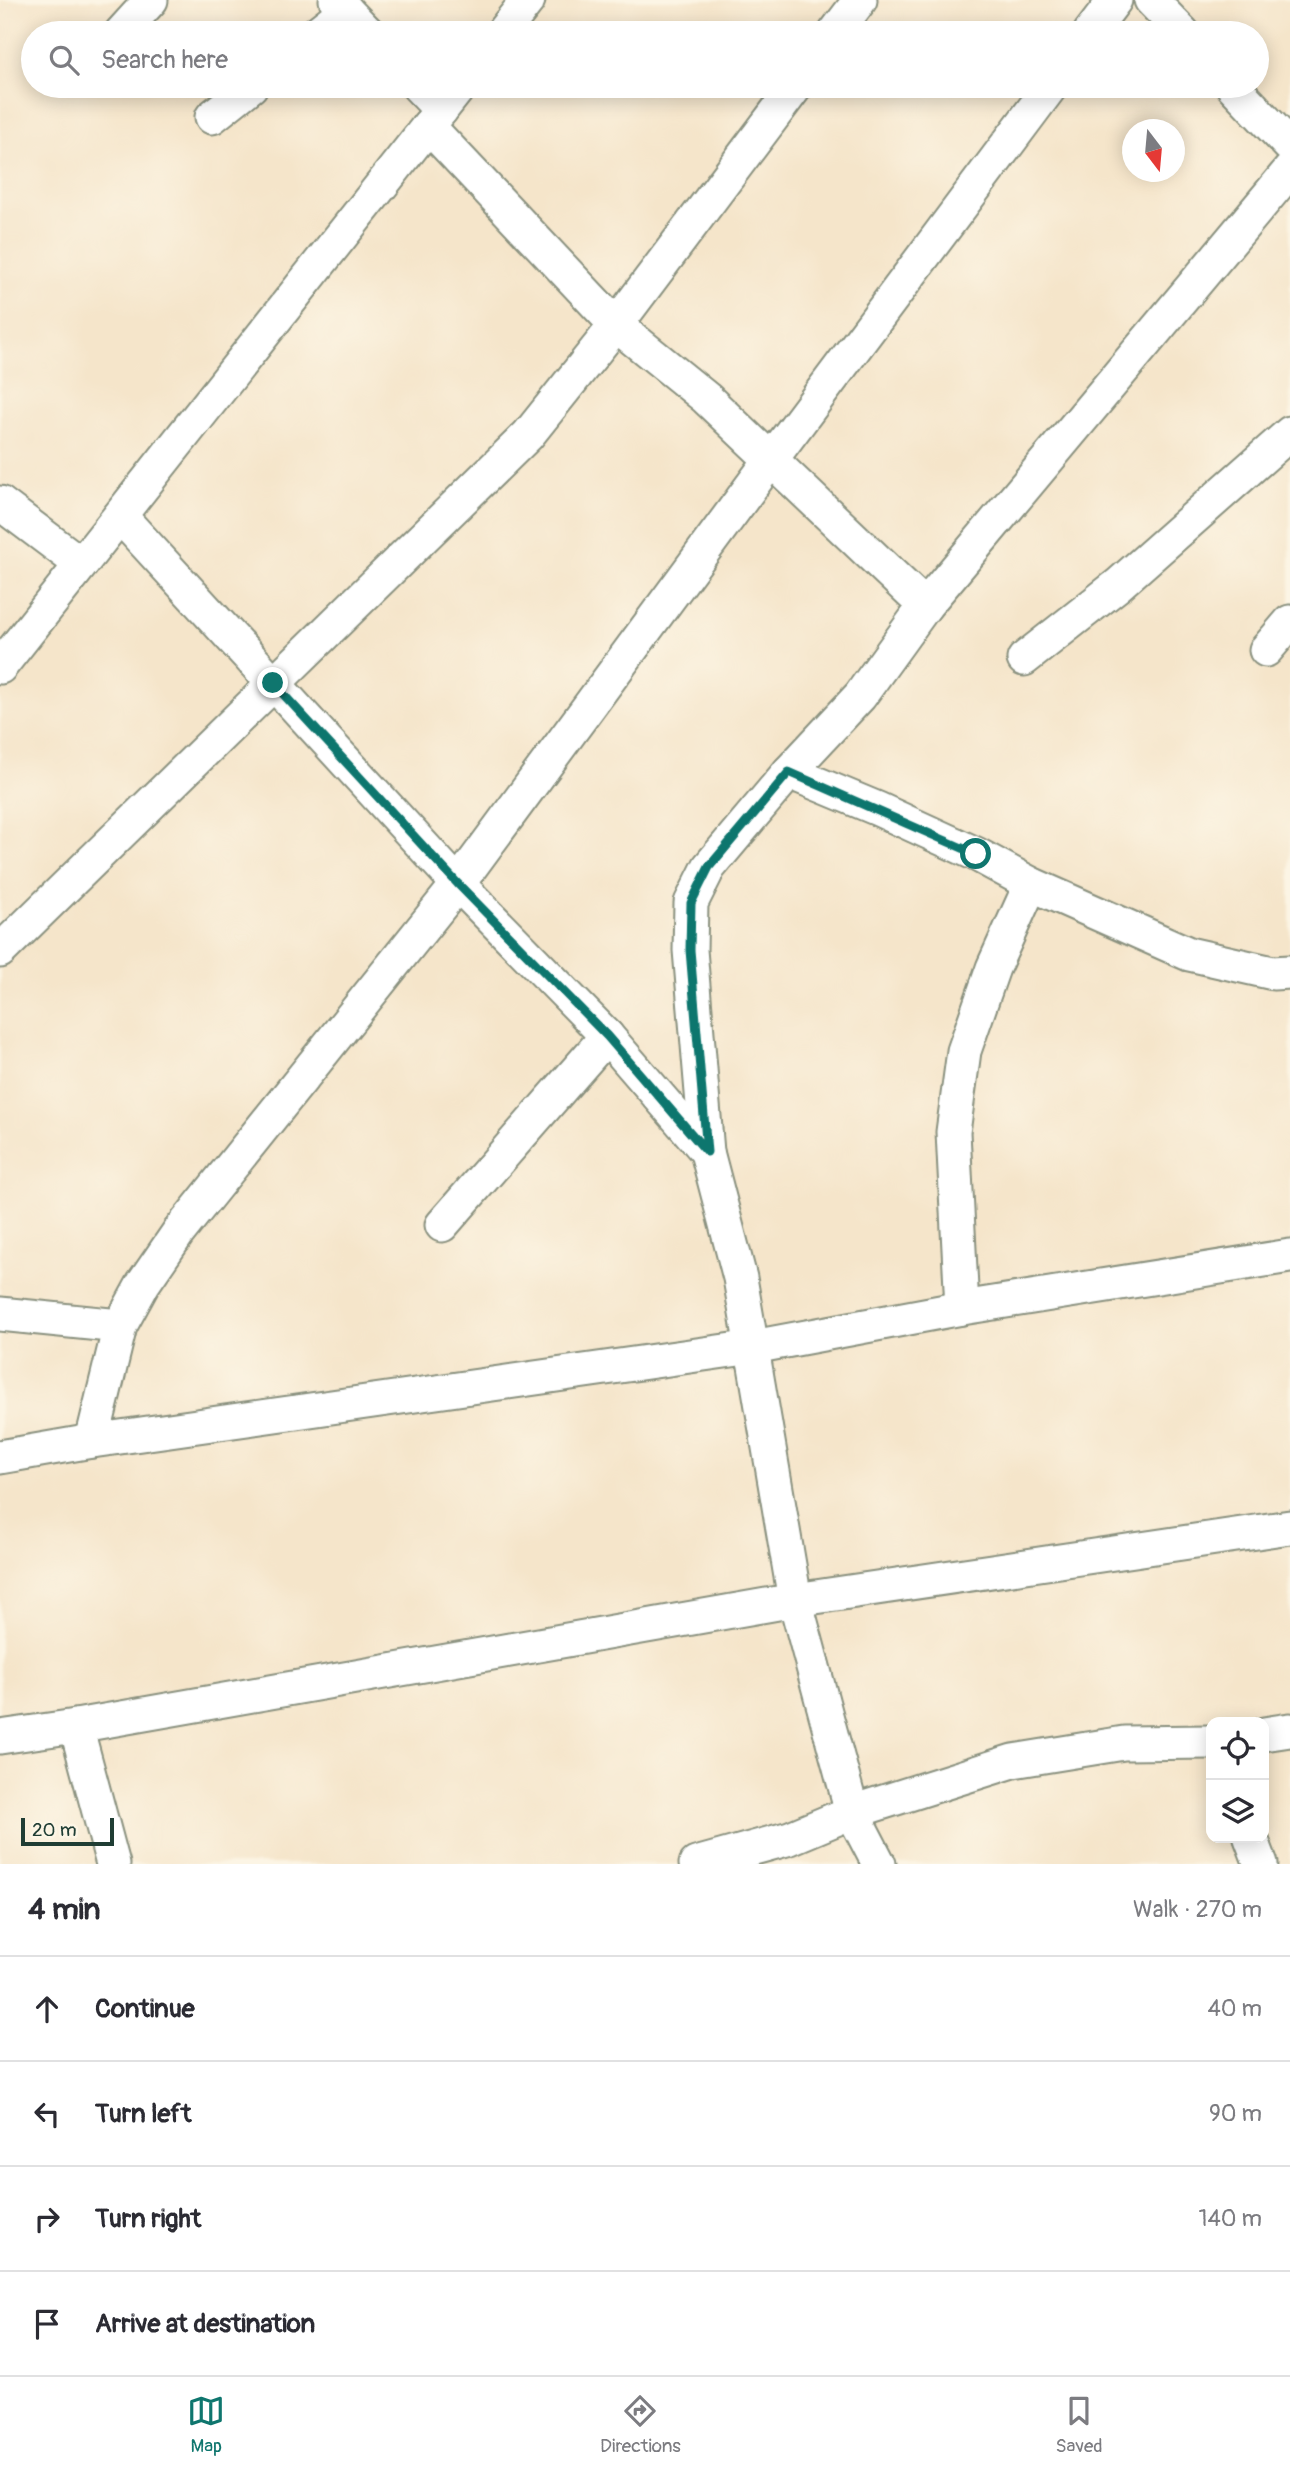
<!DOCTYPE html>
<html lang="en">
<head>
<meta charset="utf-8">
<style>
	:root { --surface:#fff; --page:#f7f7f7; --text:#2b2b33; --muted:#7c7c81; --line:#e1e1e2; --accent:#0f766e }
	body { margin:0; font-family:Pangolin,sans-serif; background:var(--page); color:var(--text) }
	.controls { position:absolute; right:21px; bottom:21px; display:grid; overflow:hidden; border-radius:14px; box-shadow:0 4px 18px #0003 }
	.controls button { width:63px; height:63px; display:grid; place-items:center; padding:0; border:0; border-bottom:2px solid var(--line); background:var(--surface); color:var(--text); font:35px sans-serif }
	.compass { position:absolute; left:1122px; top:119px; width:63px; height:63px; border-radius:50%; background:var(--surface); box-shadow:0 4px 18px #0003; rotate:164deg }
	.scale { position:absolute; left:21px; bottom:18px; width:93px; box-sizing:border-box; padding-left:7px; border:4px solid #1f3d34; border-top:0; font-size:19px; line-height:24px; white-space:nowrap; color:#1f3d34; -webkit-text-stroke:5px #fcf5e5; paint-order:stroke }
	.stop { position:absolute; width:21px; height:21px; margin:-16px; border:5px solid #0f766e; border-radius:50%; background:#fff }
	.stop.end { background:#0f766e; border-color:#fff; box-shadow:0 2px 7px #0008 }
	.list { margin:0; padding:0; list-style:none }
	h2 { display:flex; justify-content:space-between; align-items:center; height:91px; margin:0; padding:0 28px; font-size:30px }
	h2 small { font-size:23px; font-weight:400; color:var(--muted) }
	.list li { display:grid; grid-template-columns:46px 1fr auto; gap:21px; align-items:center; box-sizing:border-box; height:105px; padding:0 28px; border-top:2px solid var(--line) }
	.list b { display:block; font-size:26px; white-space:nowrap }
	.list em { font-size:23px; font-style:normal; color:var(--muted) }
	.icon { flex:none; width:38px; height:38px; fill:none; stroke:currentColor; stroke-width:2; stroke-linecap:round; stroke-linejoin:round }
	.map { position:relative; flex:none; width:1290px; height:1864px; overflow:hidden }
	.search { position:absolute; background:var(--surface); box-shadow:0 4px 18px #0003; left:21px; right:21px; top:21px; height:77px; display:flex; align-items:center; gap:18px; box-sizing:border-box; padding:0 24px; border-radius:38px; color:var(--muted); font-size:26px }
	.sheet { height:511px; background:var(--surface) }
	nav { display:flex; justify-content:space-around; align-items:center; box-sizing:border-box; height:98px; border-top:2px solid var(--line); background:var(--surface); font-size:19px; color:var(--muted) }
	nav a { display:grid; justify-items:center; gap:4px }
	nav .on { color:var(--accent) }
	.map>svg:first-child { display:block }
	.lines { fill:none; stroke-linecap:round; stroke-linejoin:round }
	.minor-casing { stroke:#8a917f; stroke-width:37 }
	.minor { stroke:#fff; stroke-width:33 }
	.route { stroke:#0f766e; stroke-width:9 }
</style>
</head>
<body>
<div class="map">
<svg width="1290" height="1864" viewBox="0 0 1290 1864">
	<rect width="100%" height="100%" fill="#fcf5e5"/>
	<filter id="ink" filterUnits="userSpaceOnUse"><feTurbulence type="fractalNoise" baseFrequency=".0143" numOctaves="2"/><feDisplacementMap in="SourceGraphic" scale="14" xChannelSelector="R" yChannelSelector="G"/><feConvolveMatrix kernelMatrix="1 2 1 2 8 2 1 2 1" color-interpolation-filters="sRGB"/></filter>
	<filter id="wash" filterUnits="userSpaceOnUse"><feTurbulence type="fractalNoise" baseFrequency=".00686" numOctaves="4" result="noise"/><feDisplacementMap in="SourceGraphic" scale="28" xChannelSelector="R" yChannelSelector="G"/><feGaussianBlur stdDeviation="1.57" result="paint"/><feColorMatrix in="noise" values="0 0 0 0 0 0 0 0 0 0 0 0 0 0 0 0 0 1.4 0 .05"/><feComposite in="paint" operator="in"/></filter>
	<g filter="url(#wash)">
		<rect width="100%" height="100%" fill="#f5e5ca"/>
	</g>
	<g filter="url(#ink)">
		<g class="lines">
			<g class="minor-casing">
				<g id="minor">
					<polyline points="336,0 368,33"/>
					<polyline points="1151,0 1183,33"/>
					<polyline points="121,33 151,0"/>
					<polyline points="317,33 346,10"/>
					<polyline points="502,33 528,0"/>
					<polyline points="835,33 860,0"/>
					<polyline points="1090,33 1115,0"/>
					<polyline points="418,86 441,110"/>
					<polyline points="1233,86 1290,146"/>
					<polyline points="212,117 251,86"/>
					<polyline points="428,126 616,325 706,398 925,606"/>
					<polyline points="0,503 81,564"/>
					<polyline points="120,516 458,884 607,1036 707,1152 740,1278 795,1600 852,1812 879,1864"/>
					<polyline points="1266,650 1290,622"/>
					<polyline points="1024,659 1118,585 1290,433"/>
					<polyline points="0,667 460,86"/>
					<polyline points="789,772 878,809 976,854 1031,884 1189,954 1273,973 1290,972"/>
					<polyline points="0,951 528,435 616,325 796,86"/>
					<polyline points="707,1152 690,950 691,903 709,867 789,772 860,696 925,606 1290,170"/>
					<polyline points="442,1225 607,1036"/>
					<polyline points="962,1308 953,1132 964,1051 993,968 1031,884"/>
					<polyline points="0,1314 120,1326"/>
					<polyline points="92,1441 120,1326 143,1284 178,1233 458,884 770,461 1051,86"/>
					<polyline points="0,1457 92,1441 753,1347 962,1308 1290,1256"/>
					<polyline points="76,1726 113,1864"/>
					<polyline points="1264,1734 1290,1730"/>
					<polyline points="0,1737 76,1726 795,1600 1290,1527"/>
					<polyline points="1251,1838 1261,1864"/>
					<polyline points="696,1864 790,1838 852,1812 1013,1761 1124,1743 1211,1742"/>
				</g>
			</g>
			<use href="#minor" class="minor"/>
		</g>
	</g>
	<g class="lines" filter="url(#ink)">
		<polyline class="route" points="273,683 458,884 607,1036 707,1152 690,950 691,903 709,867 789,772 976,854"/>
	</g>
</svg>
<div class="controls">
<button><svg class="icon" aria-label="locate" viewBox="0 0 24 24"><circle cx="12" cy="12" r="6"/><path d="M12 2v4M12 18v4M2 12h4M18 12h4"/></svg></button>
<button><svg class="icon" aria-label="layers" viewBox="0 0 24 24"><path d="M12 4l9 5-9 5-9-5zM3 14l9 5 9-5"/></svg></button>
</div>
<svg class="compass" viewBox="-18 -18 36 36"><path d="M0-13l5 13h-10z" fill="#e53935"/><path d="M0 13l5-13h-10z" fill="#7c7c81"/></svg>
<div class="scale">20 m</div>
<div class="stop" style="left:976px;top:854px"></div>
<div class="stop end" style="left:273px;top:683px"></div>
<div class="search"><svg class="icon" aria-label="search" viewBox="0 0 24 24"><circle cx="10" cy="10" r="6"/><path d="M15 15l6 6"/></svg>Search here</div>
</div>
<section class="sheet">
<h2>4 min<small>Walk · 270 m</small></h2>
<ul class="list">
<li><svg class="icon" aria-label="ahead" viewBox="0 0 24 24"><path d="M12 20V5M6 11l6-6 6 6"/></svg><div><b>Continue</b></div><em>40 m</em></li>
<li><svg class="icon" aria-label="left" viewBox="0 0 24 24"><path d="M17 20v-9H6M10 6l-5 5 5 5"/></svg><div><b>Turn left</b></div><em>90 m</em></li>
<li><svg class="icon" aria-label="right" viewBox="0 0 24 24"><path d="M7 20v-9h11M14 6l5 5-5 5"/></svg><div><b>Turn right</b></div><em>140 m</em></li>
<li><svg class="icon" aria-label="arrive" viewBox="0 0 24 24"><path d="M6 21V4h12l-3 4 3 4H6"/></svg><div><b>Arrive at destination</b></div></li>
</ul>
</section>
<nav>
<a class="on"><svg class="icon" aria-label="map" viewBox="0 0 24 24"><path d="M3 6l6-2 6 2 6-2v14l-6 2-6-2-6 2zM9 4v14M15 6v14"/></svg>Map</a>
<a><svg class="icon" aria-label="directions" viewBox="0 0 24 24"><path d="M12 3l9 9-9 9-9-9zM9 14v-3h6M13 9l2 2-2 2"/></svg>Directions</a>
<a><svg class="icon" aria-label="saved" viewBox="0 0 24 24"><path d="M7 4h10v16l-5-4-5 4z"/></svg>Saved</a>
</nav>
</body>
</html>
